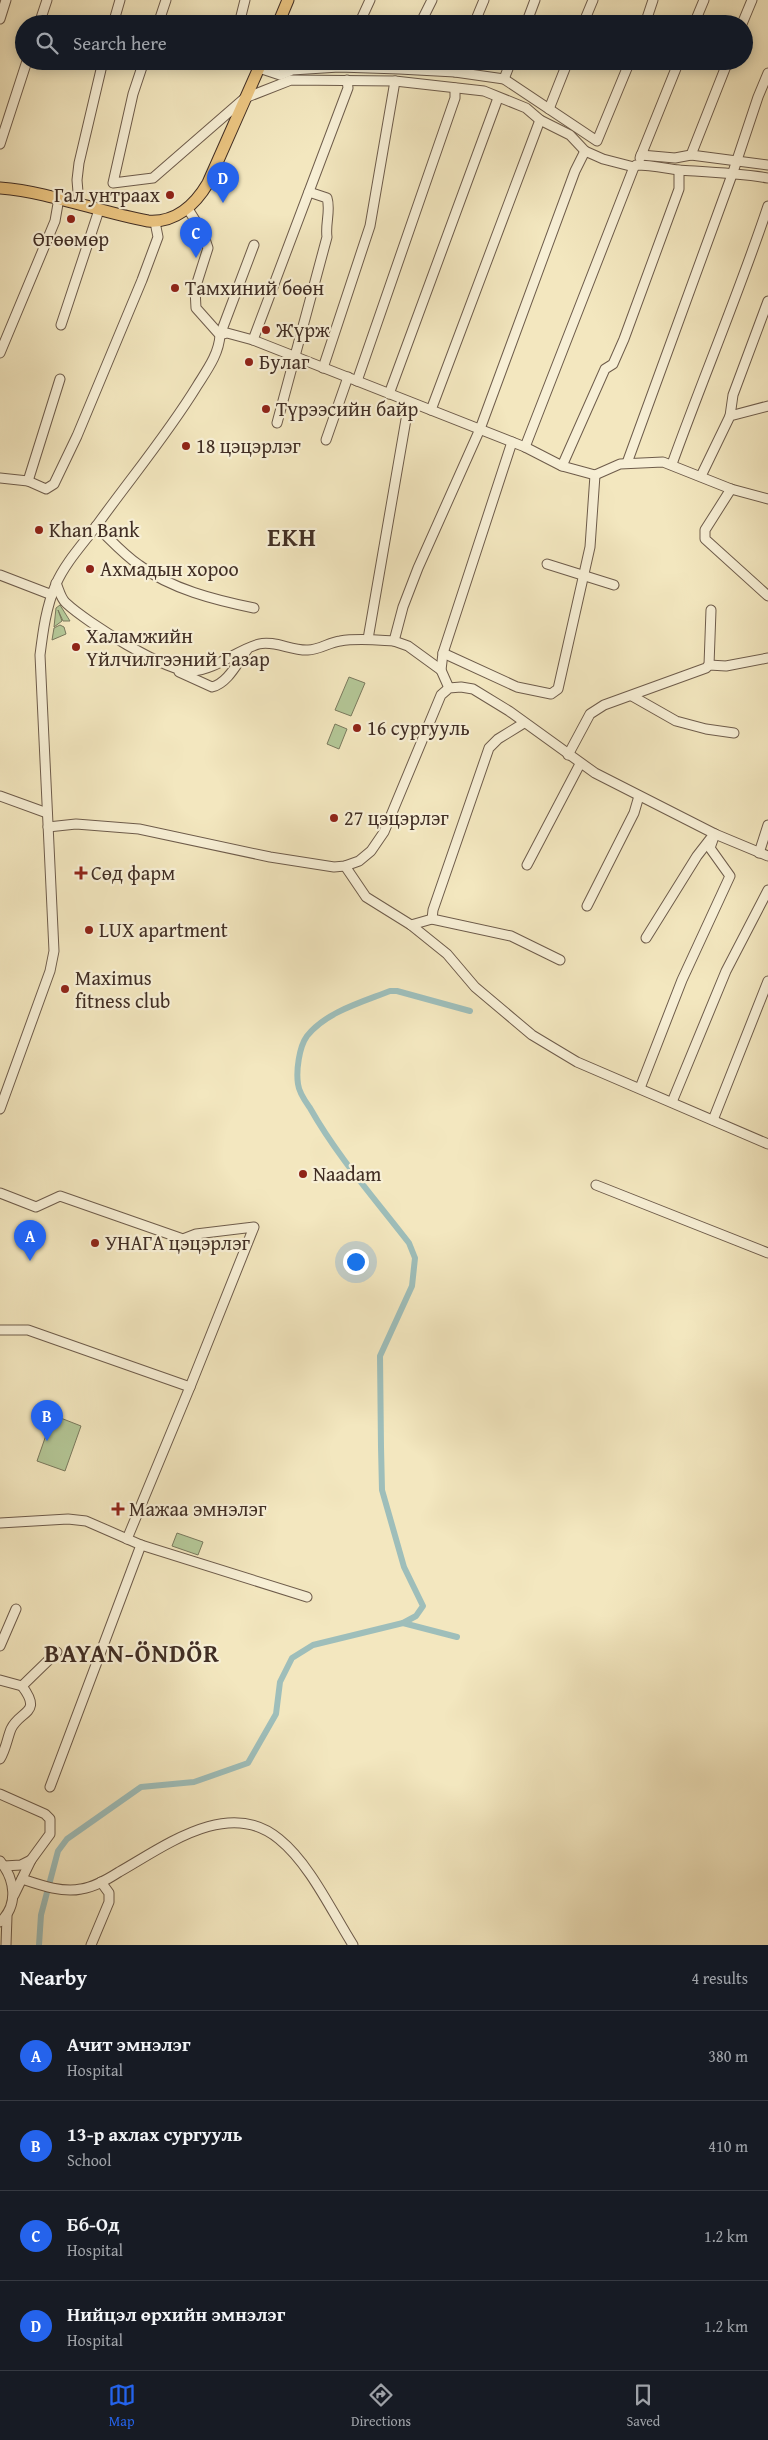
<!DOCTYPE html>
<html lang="en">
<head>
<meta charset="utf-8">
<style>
	:root { --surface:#171b24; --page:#242831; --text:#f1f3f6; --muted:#9ea1a6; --line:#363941; --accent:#2563eb }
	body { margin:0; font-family:"Gentium Book Plus",serif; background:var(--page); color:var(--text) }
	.you { position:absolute; left:355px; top:1261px; width:18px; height:18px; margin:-12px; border:4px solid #fff; border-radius:50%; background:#1a73e8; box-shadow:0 0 0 8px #1a73e833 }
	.badge { display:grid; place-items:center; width:32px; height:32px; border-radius:50%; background:var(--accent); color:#fff; font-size:16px; font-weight:700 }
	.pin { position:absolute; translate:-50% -41px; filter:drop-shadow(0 1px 2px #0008) }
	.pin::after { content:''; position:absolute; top:26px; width:18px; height:15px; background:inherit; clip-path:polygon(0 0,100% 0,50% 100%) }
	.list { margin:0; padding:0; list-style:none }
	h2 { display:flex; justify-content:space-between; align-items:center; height:65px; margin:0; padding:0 20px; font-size:21px }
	h2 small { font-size:16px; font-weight:400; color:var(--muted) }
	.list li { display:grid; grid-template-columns:32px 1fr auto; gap:15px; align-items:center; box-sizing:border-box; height:90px; padding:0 20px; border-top:1px solid var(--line) }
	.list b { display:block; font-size:19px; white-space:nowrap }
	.list p { margin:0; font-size:16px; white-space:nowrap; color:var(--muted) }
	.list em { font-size:16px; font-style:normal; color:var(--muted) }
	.icon { flex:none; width:28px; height:28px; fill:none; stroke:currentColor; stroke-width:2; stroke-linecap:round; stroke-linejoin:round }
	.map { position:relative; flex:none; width:768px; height:1945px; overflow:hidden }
	.search { position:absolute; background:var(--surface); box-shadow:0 2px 12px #0003; left:15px; right:15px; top:15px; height:55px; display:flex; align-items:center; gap:12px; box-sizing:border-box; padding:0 18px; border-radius:28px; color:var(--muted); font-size:19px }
	.sheet { height:425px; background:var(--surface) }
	nav { display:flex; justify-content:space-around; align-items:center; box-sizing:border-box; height:70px; border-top:1px solid var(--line); background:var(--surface); font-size:14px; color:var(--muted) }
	nav a { display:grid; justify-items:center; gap:2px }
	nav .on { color:var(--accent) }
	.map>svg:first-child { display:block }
	.green { fill:#b4c797; stroke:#7a7a5e }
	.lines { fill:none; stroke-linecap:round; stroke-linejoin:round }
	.canal { stroke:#9ebeba; stroke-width:6 }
	.minor-casing { stroke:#6e5c4b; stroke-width:11 }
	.major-casing { stroke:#412e24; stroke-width:13 }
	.minor { stroke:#f7efd5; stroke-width:9 }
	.major { stroke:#eac480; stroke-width:11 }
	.poi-dot { fill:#8f2418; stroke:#f7efd5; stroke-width:2 }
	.labels { text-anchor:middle; stroke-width:4.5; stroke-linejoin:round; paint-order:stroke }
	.poi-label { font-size:20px; fill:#412e24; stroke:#f7efd5; text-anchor:start }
	.district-label { font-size:25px; font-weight:bold; letter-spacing:1px; fill:#412e24; stroke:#f7efd5 }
</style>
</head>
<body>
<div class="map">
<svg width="768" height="1945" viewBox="0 0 768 1945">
	<rect width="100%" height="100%" fill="#f3e7bf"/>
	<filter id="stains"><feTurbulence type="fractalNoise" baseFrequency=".004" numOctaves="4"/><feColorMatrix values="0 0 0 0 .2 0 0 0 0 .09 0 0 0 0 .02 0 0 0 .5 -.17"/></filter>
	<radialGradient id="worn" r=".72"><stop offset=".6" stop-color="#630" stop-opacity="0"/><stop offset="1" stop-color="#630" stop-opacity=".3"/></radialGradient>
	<g class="green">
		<polygon points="60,605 70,621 63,621 58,610 62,621 54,627 56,608"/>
		<polygon points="60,625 64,627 66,634 52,640 54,628"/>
		<polygon points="349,677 365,683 351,716 335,710"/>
		<polygon points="335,724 347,729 339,749 327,744"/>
		<polygon points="53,1415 81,1426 65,1471 37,1461"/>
		<polygon points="177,1533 203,1542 198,1555 172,1546"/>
	</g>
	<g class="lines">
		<g class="canal">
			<polyline points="403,1623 457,1637"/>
			<path d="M39 1945 41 1915 58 1851 67 1839 141 1787 194 1782 248 1763 276 1714 280 1682 292 1658 313 1645 403 1623 416 1616 423 1606 404 1567 382 1490 381 1447 380 1356 412 1286 415 1258 409 1243C375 1199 337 1156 310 1108 305 1101 299 1093 298 1084 296 1071 299 1047 307 1036 326 1012 362 1002 390 991H397L470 1011"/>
		</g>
		<g class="minor-casing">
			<g id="minor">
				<polyline points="0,19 6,0"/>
				<polyline points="39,24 47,0"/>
				<polyline points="113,24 120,0"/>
				<polyline points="158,24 166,0"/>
				<polyline points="239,24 245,0"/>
				<polyline points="359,24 370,0"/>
				<polyline points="420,24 432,0"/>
				<polyline points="474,24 484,0"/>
				<polyline points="526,24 535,0"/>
				<polyline points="583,24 593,0"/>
				<polyline points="645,24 653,0"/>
				<polyline points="694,24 704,0"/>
				<polyline points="742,24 752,0"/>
				<path d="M144 61 133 94 113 183 153 178 245 98 291 80 395 81 484 91 526 108 540 120 570 135 585 151 603 159 634 167 636 165C650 165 664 168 678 170 709 172 738 173 768 178"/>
				<polyline points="259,68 280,75 292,70 339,67 399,69 455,72 504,79 597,141 630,61"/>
				<polyline points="455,72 460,61"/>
				<polyline points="504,79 511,61"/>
				<polyline points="549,109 568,61"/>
				<polyline points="0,144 27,61"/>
				<polyline points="641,155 675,158 691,155 768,165"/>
				<polyline points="691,155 728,61"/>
				<polyline points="640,158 679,61"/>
				<polyline points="79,204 77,180 79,163 103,61"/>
				<polyline points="61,325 99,210"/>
				<polyline points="220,335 227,333 253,340 525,447 562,466 595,475 620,464 663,462 731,489 768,499"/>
				<polyline points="220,335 254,245"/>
				<polyline points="253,340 348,88 347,80"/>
				<polyline points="0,353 55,221 59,198"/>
				<polyline points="323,368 370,226 395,81"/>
				<polyline points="357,381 455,98 455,88"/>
				<polyline points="389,394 498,98"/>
				<polyline points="431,410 540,120"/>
				<polyline points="730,416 733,395 768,301"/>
				<path d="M277 423 327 237C325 224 331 210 327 198L309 192"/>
				<polyline points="326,440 348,377"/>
				<polyline points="525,447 634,167"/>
				<polyline points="627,463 733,172 758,97 768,73"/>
				<path d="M672 464C703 378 739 293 768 206"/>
				<polyline points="562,466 605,369 613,364 624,339 679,189 679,170"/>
				<polyline points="701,476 730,416 768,406"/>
				<polyline points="0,478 28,481 46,489 54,484 77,436 142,280 158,237 155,222"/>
				<polyline points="28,481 60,379"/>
				<polyline points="731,489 705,530 705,539 768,596"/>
				<path d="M96 526C110 539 123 554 139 565 171 589 215 600 254 608"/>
				<polyline points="547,564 614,585"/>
				<polyline points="0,575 52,595"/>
				<path d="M56 583C59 590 61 599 66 603 86 622 167 673 192 671 216 670 236 650 259 644 274 640 292 651 308 650 319 650 330 642 340 641 358 638 376 640 394 641"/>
				<polyline points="368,639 409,402"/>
				<polyline points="443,653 517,687 551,694 558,689 590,547 595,475"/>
				<polyline points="709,665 711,610"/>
				<polyline points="441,670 408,646 394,641 403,607 418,568 480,429 575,171 585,151"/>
				<path d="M179 672 212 687C228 683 237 663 247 650"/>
				<polyline points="449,688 441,670 443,653 512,442"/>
				<polyline points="632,696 676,721 706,729 734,733"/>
				<polyline points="568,755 590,714 604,705 706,668 709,665 726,666 768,658"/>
				<polyline points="0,796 47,813"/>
				<polyline points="48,827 76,824 139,829 270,857 334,867 345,866 359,861 371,851 384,832 441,695 449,688 461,687 473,689 509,711 595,773 715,834 768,856"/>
				<polyline points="759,853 768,825"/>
				<polyline points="527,865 580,764"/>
				<polyline points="345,866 366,897 411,925 447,954 475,987 532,1035 577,1062 768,1144"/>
				<polyline points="587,906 634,813 639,796"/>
				<polyline points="432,919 433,910 489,748 498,739 524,723"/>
				<polyline points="411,925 432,919 511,936 560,960"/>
				<polyline points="646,938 697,856 711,838"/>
				<polyline points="640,1088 682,980 730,876 710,848 715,834"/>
				<polyline points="672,1102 726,971 768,890"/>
				<path d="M0 1109 50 971 54 951 40 655C43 631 46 607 56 584 65 563 83 544 97 525 130 479 167 435 197 386 207 370 219 354 220 335L196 308 195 289 208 248 203 233 188 209"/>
				<polyline points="713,1120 768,981"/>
				<polyline points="596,1185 768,1253"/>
				<polyline points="0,1193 36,1207 60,1196 183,1239 196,1234 254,1227 190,1387 127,1539"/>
				<polyline points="0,1330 28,1330 190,1387"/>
				<polyline points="0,1523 68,1519 86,1521 141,1545 307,1597"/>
				<polyline points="0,1646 16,1609"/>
				<polyline points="0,1680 22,1686 57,1652"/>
				<path d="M0 1759C6 1749 7 1739 11 1729 20 1710 43 1714 22 1686"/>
				<polyline points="50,1787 141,1545"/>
				<polyline points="0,1794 45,1814 50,1819 50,1834 31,1860 14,1895"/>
				<path d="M0 1861C15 1879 19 1905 0 1922"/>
				<polyline points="4,1866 21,1865 31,1860"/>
				<path d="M22 1879C40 1885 62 1893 81 1889 95 1887 108 1879 119 1872 165 1846 229 1797 279 1839 310 1864 332 1912 353 1945"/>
				<polyline points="6,1945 7,1916"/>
				<polyline points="91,1945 109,1902 109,1893 101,1882"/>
			</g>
		</g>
		<g class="major-casing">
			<g id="major">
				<polyline points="278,24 288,0"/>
				<path d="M0 188C51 192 98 212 148 221 175 223 195 205 208 183L262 61"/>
			</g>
		</g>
		<use href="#minor" class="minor"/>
		<use href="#major" class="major"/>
	</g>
	<g class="poi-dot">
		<circle cx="170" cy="195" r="5"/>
		<circle cx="71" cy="219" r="5"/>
		<circle cx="175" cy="288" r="5"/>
		<circle cx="266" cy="330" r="5"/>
		<circle cx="249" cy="362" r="5"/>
		<circle cx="266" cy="409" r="5"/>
		<circle cx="186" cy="446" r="5"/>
		<circle cx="39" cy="530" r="5"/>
		<circle cx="90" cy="569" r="5"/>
		<circle cx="76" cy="647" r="5"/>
		<circle cx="357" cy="728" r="5"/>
		<circle cx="334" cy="818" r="5"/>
		<path d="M78.5 865.5h5v5h5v5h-5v5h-5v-5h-5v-5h5z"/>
		<circle cx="89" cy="930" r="5"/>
		<circle cx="65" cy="989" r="5"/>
		<circle cx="303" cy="1174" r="5"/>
		<circle cx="95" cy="1243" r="5"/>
		<path d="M115.5 1501.5h5v5h5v5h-5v5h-5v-5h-5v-5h5z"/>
	</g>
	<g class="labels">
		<g class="poi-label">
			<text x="160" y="202" text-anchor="end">Гал унтраах</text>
			<text x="71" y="246" text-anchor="middle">Өгөөмөр</text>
			<text x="185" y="295">Тамхиний бөөн</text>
			<text x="276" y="337">Жүрж</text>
			<text x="259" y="369">Булаг</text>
			<text x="276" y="416">Түрээсийн байр</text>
			<text x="196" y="453">18 цэцэрлэг</text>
			<text x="49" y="537">Khan Bank</text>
			<text x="100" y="576">Ахмадын хороо</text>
			<text x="86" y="643">Халамжийн<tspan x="86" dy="23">Үйлчилгээний Газар</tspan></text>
			<text x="367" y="735">16 сургууль</text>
			<text x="344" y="825">27 цэцэрлэг</text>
			<text x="91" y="880">Сөд фарм</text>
			<text x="99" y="937">LUX apartment</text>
			<text x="75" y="985">Maximus<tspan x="75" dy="23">fitness club</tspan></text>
			<text x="313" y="1181">Naadam</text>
			<text x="105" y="1250">УНАГА цэцэрлэг</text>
			<text x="129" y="1516">Maжаа эмнэлэг</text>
		</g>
		<g class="district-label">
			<text x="292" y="546">EKH</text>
			<text x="132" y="1662">BAYAN-ÖNDÖR</text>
		</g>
	</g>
	<rect width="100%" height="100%" filter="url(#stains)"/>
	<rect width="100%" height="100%" fill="url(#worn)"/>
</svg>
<div class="you"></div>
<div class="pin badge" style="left:30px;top:1261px">A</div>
<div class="pin badge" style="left:47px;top:1441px">B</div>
<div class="pin badge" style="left:196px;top:258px">C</div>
<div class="pin badge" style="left:223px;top:203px">D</div>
<div class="search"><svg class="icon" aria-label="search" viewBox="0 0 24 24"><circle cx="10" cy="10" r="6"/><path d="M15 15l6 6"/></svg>Search here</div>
</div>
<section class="sheet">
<h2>Nearby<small>4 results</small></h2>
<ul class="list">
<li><span class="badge">A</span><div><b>Ачит эмнэлэг</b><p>Hospital</p></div><em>380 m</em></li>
<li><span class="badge">B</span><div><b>13-р ахлах сургууль</b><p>School</p></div><em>410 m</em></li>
<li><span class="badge">C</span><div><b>Бб-Од</b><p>Hospital</p></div><em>1.2 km</em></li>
<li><span class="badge">D</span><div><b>Нийцэл өрхийн эмнэлэг</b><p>Hospital</p></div><em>1.2 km</em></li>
</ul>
</section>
<nav>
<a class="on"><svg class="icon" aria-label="map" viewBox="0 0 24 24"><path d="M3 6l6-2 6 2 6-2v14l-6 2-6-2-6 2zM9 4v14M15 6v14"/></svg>Map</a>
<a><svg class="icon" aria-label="directions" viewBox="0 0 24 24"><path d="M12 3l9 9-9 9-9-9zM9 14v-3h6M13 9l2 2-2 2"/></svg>Directions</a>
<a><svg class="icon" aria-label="saved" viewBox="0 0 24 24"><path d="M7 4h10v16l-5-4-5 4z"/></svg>Saved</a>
</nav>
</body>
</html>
